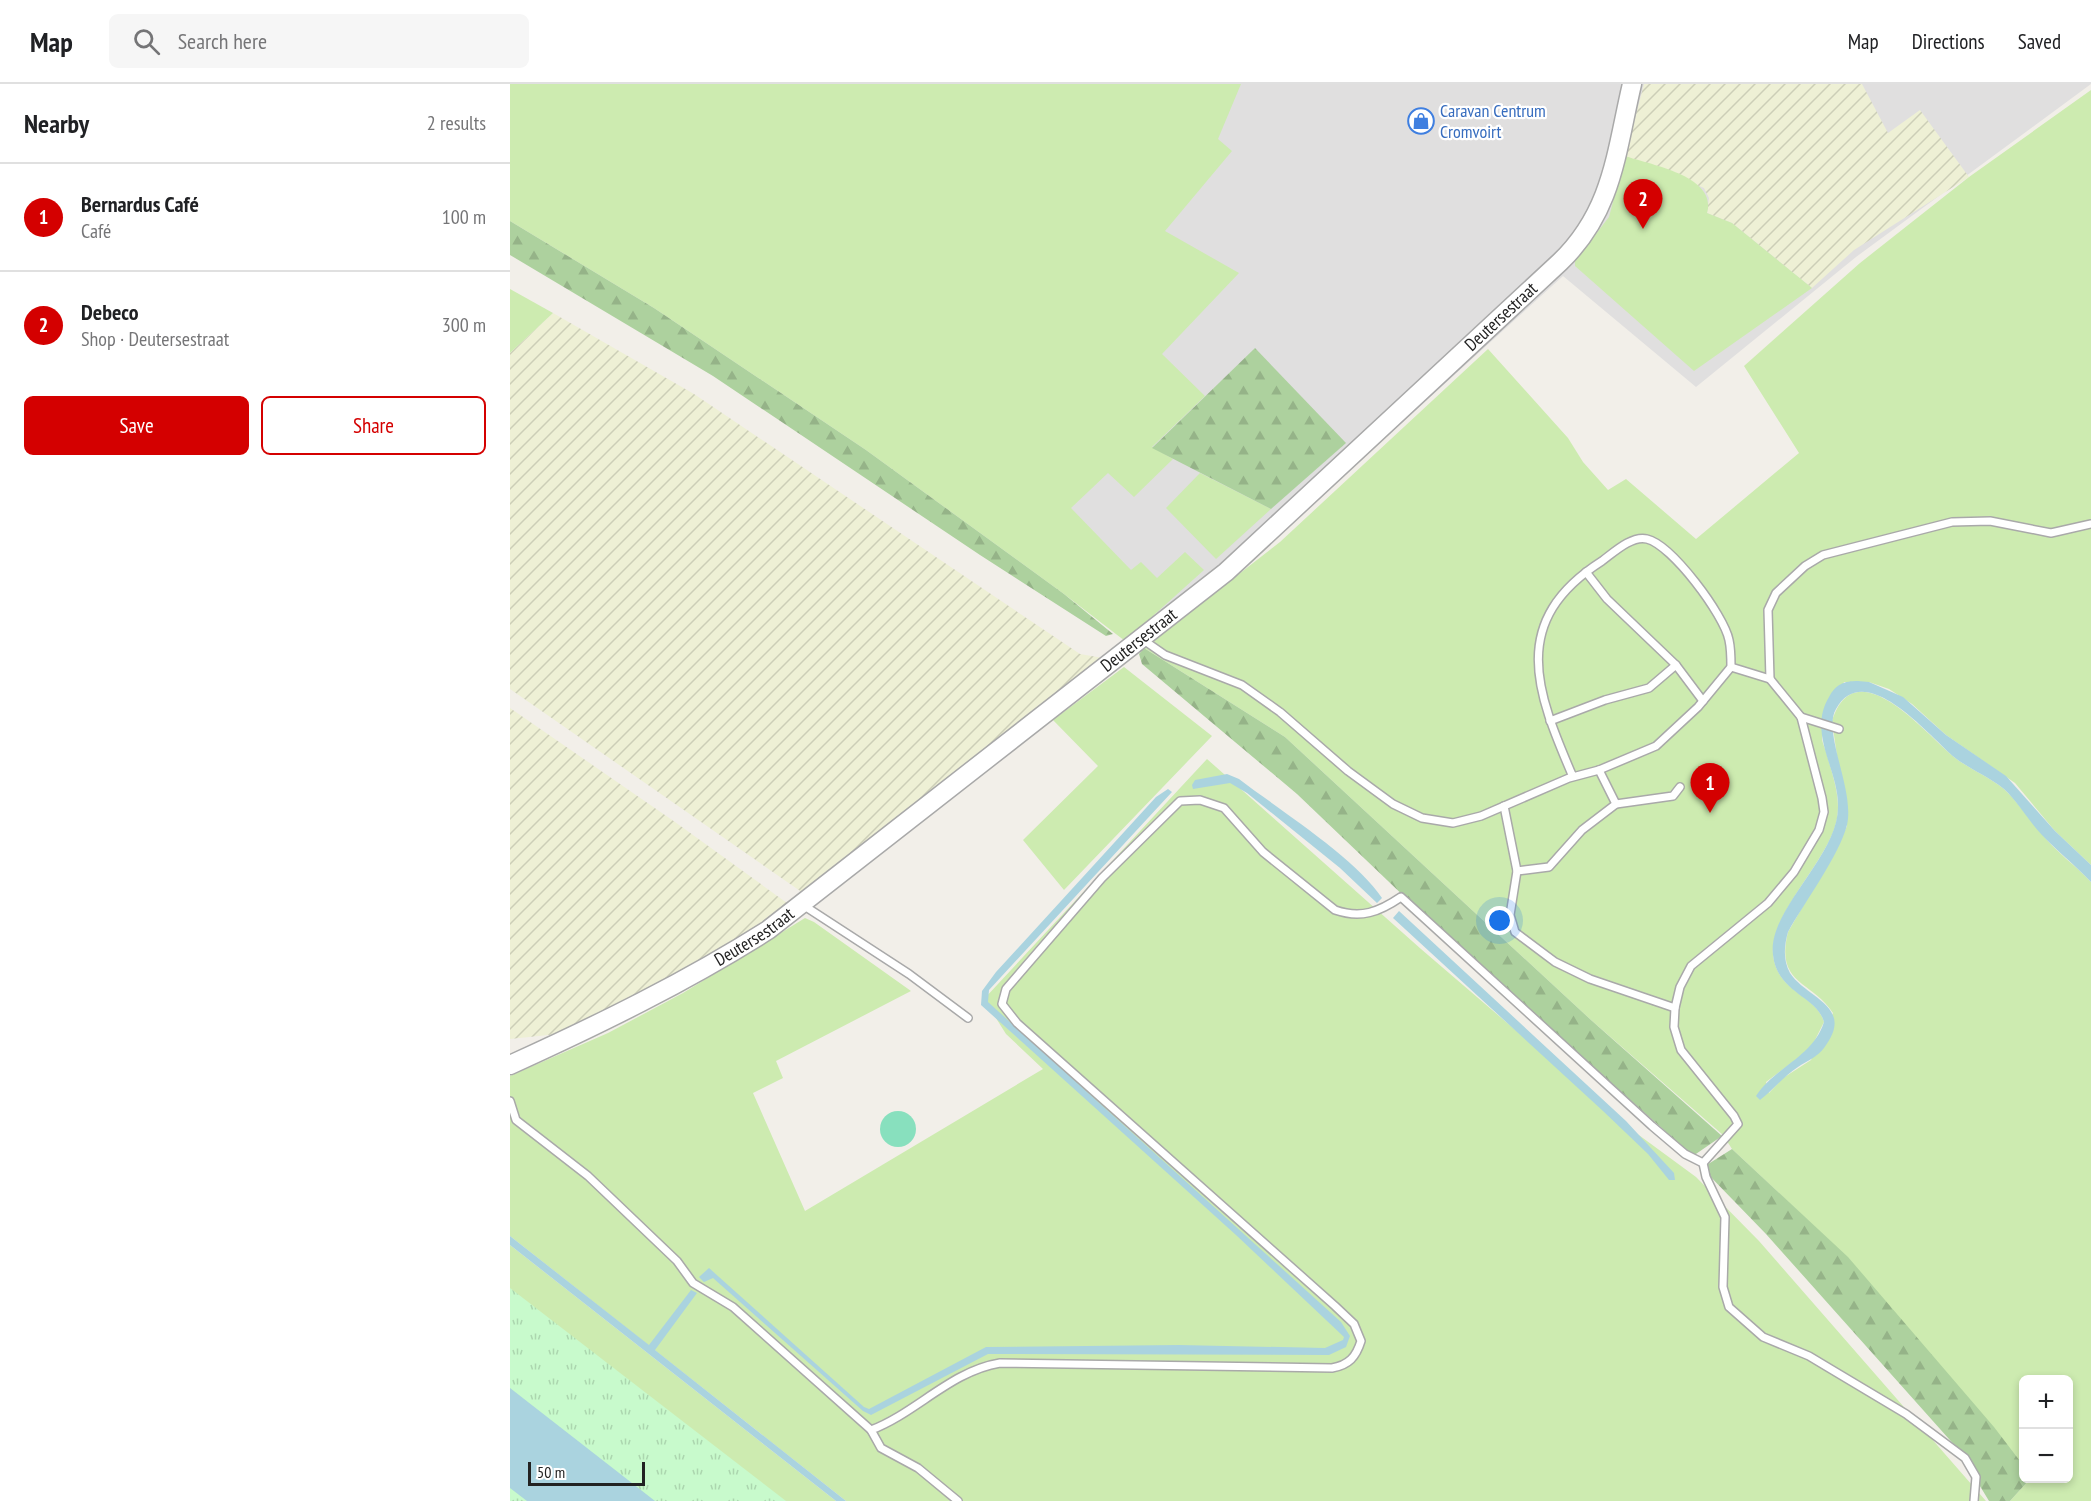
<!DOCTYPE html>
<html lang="en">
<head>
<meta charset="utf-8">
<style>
	:root { --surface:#fff; --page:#f6f6f6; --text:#202124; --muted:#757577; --line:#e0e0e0; --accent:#d40000 }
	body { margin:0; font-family:"PT Sans Narrow",sans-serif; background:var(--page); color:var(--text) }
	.controls { position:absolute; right:18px; bottom:18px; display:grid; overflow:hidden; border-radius:9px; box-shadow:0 3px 9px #0003 }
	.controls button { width:54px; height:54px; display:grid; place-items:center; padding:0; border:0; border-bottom:2px solid var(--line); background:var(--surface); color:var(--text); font:30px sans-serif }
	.scale { position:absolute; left:18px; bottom:15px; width:117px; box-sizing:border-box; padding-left:6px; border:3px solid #222; border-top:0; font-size:16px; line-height:21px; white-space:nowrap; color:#222; -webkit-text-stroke:4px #fff; paint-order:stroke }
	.you { position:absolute; left:990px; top:837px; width:21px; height:21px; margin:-15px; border:4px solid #fff; border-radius:50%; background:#1a73e8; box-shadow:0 0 0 9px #1a73e833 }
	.badge { display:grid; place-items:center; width:39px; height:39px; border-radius:50%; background:var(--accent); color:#fff; font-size:20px; font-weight:700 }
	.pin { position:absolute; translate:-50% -50px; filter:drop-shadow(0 2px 3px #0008) }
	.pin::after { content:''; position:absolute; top:32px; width:21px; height:18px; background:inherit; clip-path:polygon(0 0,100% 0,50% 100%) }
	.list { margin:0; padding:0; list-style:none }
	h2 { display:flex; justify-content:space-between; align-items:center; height:78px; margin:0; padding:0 24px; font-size:26px }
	h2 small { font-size:20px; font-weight:400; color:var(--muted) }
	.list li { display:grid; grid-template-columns:39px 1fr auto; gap:18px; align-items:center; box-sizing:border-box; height:108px; padding:0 24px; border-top:2px solid var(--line) }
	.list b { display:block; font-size:22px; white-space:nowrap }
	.list p { margin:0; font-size:20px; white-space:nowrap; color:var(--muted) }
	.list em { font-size:20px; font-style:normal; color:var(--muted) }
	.actions { display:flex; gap:12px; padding:18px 24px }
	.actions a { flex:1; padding:14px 0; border:2px solid var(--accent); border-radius:9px; text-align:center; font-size:21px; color:var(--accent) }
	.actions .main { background:var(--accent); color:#fff }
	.icon { flex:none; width:33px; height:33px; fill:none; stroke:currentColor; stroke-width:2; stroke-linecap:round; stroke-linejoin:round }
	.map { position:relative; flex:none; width:1581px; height:1417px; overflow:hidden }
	header { display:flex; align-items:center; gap:36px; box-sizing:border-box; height:84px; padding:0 30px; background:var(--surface); border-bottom:2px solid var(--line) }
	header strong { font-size:28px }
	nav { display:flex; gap:33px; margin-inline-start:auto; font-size:21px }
	.search { width:420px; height:54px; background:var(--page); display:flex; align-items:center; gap:15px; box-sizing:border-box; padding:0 21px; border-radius:9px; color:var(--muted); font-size:22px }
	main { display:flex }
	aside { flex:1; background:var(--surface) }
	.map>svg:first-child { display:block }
	.residential { fill:#e0dfdf }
	.farmland { fill:url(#farmland-furrows) }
	.grass { fill:#cdebb0 }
	.forest { fill:url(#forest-firs) }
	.park { fill:url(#park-tufts) }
	.pitch { fill:#88e0be }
	.water { fill:#aad3df }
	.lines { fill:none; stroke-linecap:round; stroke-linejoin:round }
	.service-casing { stroke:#a9a9a9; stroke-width:10 }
	.tertiary-casing { stroke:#a9a9a9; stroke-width:21 }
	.service { stroke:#fff; stroke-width:7 }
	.tertiary { stroke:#fff; stroke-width:18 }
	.labels { text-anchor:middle; stroke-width:4.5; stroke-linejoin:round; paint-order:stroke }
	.shop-label { font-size:18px; fill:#366cbe; stroke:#fff; text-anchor:start }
	.street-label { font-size:18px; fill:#222; stroke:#fff }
</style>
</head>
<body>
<header>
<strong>Map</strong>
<div class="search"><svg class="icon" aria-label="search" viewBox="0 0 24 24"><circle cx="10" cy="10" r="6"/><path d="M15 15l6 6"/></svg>Search here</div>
<nav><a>Map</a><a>Directions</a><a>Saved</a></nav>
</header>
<main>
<aside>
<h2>Nearby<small>2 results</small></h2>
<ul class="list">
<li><span class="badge">1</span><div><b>Bernardus Café</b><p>Café</p></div><em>100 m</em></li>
<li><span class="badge">2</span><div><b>Debeco</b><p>Shop · Deutersestraat</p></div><em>300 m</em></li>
</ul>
<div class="actions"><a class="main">Save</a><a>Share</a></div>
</aside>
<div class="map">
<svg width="1581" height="1417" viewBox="0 0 1581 1417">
	<defs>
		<pattern id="farmland-furrows" width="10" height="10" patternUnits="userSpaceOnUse" patternTransform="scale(1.5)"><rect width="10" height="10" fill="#eef0d5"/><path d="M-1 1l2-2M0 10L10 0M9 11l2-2" fill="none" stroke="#ccceb7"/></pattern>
		<pattern id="forest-firs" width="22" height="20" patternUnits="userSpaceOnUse" patternTransform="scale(1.5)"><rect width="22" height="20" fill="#add19e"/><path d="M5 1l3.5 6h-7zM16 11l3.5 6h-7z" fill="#95b388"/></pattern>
		<pattern id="park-tufts" width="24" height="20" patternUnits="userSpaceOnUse" patternTransform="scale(1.5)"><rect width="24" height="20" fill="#c8facc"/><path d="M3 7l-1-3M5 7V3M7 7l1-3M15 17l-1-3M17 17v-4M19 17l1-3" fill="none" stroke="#acd6af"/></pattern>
	</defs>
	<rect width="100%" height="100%" fill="#f2efe9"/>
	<polygon class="residential" points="725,0 1581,0 1346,173 1186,303 1053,192 664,546 551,425 646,275 647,148 700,53"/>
	<g class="farmland">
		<polygon points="1134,0 1352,0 1378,49 1410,26 1459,93 1344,166 1302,204 1222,139 1197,129 1199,114 1194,104 1115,72"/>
		<polygon points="43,229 184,310 570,570 593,574 555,601 296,811 0,605 0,269"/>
		<polygon points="0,624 165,738 277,819 255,839 162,894 48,950 0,955"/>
	</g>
	<g class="grass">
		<polygon points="0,0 731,0 708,55 722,67 655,147 729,189 652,270 695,312 642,363 663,375 624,413 598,389 561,424 621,486 631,478 647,494 675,468 694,486 615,557 554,510 356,366 144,224 0,137"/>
		<path d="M1581 6V781L1545 747 1505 699 1436 651 1402 620 1379 605 1359 598H1334C1328 613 1314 638 1312 654 1312 659 1316 666 1317 671 1323 693 1332 716 1326 739 1316 779 1260 830 1263 870 1266 908 1307 911 1314 938L1301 964 1256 998 1259 1009 1273 994 1301 976 1323 929C1301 896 1265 901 1278 848L1326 765 1337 742 1322 637C1345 563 1416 650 1444 673 1459 685 1478 692 1494 705 1508 718 1519 735 1532 750 1546 768 1565 781 1581 798V1417H1500L1520 1395 1558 1394V1296H1514L1513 1381 1338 1174 1222 1065 1213 1051 1081 936 775 653 634 564 770 458 978 265 1058 354 1073 378 1098 406 1116 395 1186 455 1289 369 1234 282 1350 179 1459 93Z"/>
		<path d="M1115 72C1141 81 1208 92 1197 129L1222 139 1302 204 1184 287 1065 182V177L1099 133Z"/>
		<polygon points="0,205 43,229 0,269"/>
		<polygon points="690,389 761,425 706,475 656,424"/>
		<polygon points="614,583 702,652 554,806 513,756 588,682 543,636"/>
		<polygon points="697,675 911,865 1122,1046 1186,1093 1249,1157 1476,1417 336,1417 0,1152 0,992 98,949 173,909 295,834 304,838 401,907 266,977 273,994 243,1009 295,1127 533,985 496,950 474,915"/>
		<polygon points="0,1161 326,1417 238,1417 0,1228"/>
	</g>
	<g class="forest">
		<polygon points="0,137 144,224 356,366 554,510 603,550 596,552 470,471 203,292 0,171"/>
		<polygon points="745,264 836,359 761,425 642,364"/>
		<polygon points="634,564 775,653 1081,936 1212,1052 1183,1072 923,840 787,710 632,580 629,570"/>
		<polygon points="1222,1065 1338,1173 1484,1343 1513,1381 1514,1394 1520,1395 1500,1417 1479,1417 1447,1364 1256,1150 1192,1084"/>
	</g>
	<polygon class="park" points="0,1204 276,1417 0,1417"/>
	<circle class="pitch" cx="388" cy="1045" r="18"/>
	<g class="water">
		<path d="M1348 597 1359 598 1393 613 1436 651 1496 692 1545 747 1581 781V798C1565 781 1547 767 1531 750 1518 736 1508 718 1494 705 1478 692 1459 685 1444 673 1421 654 1355 573 1326 625 1312 648 1345 706 1337 741 1329 772 1294 819 1278 848 1274 862 1273 876 1280 889 1297 915 1346 922 1314 964 1307 973 1297 977 1288 983 1274 992 1263 1006 1250 1016L1246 1012C1266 982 1303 973 1314 938 1307 912 1267 909 1263 871 1257 826 1328 773 1328 723 1329 686 1297 649 1319 613 1326 600 1334 597 1348 597Z"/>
		<path d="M717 690 729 695C768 725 846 774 872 814L867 819 830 784 737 709 720 699 683 705 682 701 685 696Z"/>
		<polygon points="658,705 662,708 479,906 478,918 831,1238 840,1252 836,1263 819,1271 478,1270 361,1331 353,1327 203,1194 194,1198 189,1193 199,1184 354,1323 359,1325 476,1263 669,1261 815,1264 833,1256 834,1253 726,1151 471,921 472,907 486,888 646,713"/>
		<polygon points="889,827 1116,1037 1164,1089 1165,1096 1159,1096 1138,1070 1093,1027 883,834"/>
		<polygon points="0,1152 139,1261 181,1206 187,1209 145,1266 336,1417 326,1417 0,1161"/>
		<polygon points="0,1304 145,1417 17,1417 0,1404"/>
	</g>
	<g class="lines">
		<g class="service-casing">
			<g id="service">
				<polyline points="1076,488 1097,515 1166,581"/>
				<path d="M632 555 655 571 732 601 770 628 838 687 883 720 912 734 943 739 971 732 1059 694 1089 686 1146 662 1188 623 1221 583C1221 574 1221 565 1219 556 1214 531 1162 461 1137 455 1122 451 1103 469 1092 477 998 537 1026 607 1063 693"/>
				<polyline points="1221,583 1260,595"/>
				<polyline points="1291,633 1329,645"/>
				<polyline points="1040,637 1095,616 1139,604 1166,581 1193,617"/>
				<polyline points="1106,720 1163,712 1170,703"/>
				<polyline points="994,722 1007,787 1000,831 1005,848 1045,878 1080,895 1165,924"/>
				<polyline points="1007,787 1039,783 1072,746 1106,720 1089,686"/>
				<polyline points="293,821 399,890 458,934"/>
				<polyline points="0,1017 6,1036 78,1092 167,1177 183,1199 223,1223 361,1346"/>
				<path d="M448 1417 408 1384 371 1364 361 1346C406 1329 441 1287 490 1279L822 1284C839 1281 846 1273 851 1257L844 1240 825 1222 507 939 492 920 496 905 592 794 670 717 690 716 714 724 753 768 825 826C851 835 869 828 891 813L1142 1042 1175 1070 1193 1079"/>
				<polyline points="1464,1417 1466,1393 1455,1374 1396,1330 1319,1284 1299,1272 1253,1253 1219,1223 1213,1203 1215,1133 1196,1093 1193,1079 1228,1040 1224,1032 1171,966 1164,943 1165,924 1170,903 1181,882 1258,819 1284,788 1309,746 1314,728 1312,714 1291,633 1260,595 1258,526 1266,509 1295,482 1313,471 1442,438 1480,437 1541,449 1581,440"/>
			</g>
		</g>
		<g class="tertiary-casing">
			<g id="tertiary">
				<path id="s1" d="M0 981C88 941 176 898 258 846L716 488 1050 178C1103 127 1106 68 1122 0"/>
			</g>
		</g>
		<use href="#service" class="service"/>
		<use href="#tertiary" class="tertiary"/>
	</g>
	<defs>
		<g id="shop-ring" transform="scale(1.35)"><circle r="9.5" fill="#fff" stroke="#3f7fe0" stroke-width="1.5"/><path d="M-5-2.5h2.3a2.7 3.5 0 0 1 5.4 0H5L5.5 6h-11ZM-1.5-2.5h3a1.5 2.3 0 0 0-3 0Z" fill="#3f7fe0"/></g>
	</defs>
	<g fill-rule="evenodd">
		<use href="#shop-ring" x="911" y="37"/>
	</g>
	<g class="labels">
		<g class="shop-label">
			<text x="930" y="33">Caravan Centrum<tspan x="930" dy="21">Cromvoirt</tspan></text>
		</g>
		<g class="street-label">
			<text dy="6" stroke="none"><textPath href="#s1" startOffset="1248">Deutersestraat</textPath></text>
			<text dy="6" stroke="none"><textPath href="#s1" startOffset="762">Deutersestraat</textPath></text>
			<text dy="6" stroke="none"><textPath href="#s1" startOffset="276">Deutersestraat</textPath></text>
		</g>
	</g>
</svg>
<div class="controls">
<button>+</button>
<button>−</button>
</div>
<div class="scale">50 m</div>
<div class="you"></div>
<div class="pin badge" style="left:1200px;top:729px">1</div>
<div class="pin badge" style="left:1133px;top:145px">2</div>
</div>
</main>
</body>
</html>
